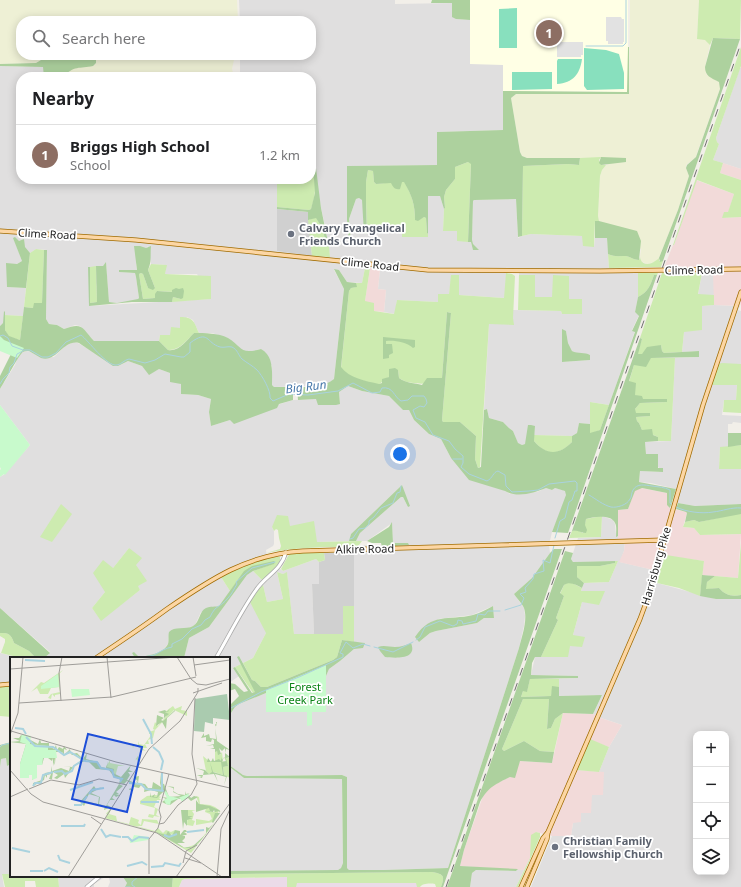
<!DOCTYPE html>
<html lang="en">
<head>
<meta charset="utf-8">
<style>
	:root { --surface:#fff; --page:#f6f6f6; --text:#202124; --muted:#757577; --line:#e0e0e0; --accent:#d40000 }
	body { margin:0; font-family:"Noto Sans",sans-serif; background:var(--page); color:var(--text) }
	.controls { position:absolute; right:12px; bottom:12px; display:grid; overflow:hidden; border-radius:8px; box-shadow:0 2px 10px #0003 }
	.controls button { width:36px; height:36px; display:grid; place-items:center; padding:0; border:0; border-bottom:1px solid var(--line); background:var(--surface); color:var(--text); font:20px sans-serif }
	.you { position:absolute; left:400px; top:454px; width:14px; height:14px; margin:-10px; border:3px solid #fff; border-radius:50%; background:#1a73e8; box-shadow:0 0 0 6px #1a73e833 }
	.badge { display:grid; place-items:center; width:26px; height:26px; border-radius:50%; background:var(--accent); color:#fff; font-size:13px; font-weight:700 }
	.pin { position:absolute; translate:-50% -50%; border:2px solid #fff; box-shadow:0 1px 4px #0006 }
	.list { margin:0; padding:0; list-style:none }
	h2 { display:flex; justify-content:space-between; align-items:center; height:52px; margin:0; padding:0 16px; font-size:17px }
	h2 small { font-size:13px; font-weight:400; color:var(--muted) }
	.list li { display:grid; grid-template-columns:26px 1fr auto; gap:12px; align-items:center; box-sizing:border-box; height:60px; padding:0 16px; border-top:1px solid var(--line) }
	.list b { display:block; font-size:15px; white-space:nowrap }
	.list p { margin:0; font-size:13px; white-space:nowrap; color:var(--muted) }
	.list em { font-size:13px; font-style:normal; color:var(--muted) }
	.icon { flex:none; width:22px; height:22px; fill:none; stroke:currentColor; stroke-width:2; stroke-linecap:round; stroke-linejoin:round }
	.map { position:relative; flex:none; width:741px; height:887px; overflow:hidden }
	.search { position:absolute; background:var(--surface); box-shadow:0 2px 10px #0003; left:16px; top:16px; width:300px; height:44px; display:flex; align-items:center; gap:10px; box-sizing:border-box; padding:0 14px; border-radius:16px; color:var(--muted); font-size:15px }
	.panel { position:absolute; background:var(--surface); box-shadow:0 2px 10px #0003; left:16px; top:72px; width:300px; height:112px; border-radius:16px }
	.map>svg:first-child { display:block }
	.residential { fill:#e0dfdf; fill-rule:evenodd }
	.commercial { fill:#f2dad9 }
	.industrial { fill:#ebdbe8 }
	.education { fill:#ffffe5 }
	.religious { fill:#d0d0d0 }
	.farmland { fill:#eef0d5 }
	.grass { fill:#cdebb0 }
	.forest { fill:#add19e }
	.park { fill:#c8facc }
	.pitch { fill:#88e0be }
	.parking { fill:#e2e2e2 }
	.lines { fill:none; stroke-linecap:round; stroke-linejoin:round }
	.stream { stroke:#aad3df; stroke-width:1 }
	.minor-casing { stroke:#a9a9a9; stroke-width:4.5 }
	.major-casing { stroke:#a06b00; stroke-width:5 }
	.minor { stroke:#fff; stroke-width:3 }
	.major { stroke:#fcd6a4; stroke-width:3.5 }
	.rail { stroke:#707070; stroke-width:1; stroke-dasharray:8 8; stroke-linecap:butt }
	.worship-dot { fill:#6b7280; stroke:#fff; stroke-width:1.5 }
	.labels { text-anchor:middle; stroke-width:3.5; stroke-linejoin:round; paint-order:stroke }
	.worship-label { font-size:11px; font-weight:bold; fill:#5b616d; stroke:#fff; text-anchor:start }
	.street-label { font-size:11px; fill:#222; stroke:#fff }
	.park-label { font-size:11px; fill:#0c8416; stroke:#fff }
	.water-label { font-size:12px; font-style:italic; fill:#4a7aab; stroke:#fff }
	.inset-river { fill:none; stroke:#aad3df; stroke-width:2 }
	.inset-road { fill:none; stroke:#9f9d99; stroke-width:1 }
	.view { fill:#1d4ed8; fill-opacity:0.15; stroke:#1d4ed8; stroke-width:2 }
	.inset-edge { fill:none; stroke:#222; stroke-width:2 }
</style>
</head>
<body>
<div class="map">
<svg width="741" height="887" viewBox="0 0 741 887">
	<rect width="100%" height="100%" fill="#f2efe9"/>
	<g class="residential">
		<path d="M239 0H395V4L452 3 456 19 470 20V64H503V130L437 132 438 165 347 166V220L349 242H351L349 219 356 199 359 198 362 200 367 233V227H402L403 237H428V196H440L444 209 443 231H457V240L471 242 473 250 472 240 473 201 474 200 516 199 518 238 522 236 531 234 582 236 594 247 595 238H607L609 268H638V297L635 312 639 315 632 330 635 331 609 405 590 402V424L579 423 577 433 572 436 534 435 535 426 525 444 522 445 518 444 513 431 509 428 503 422 489 418 487 409 484 410 489 324 513 318V310L561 311 562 314 569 299V276L552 298 534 297 535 275H519V268H507L505 298 459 295 452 275 449 294 438 302 397 300 395 314 384 312 386 290 378 289 380 269 365 268 362 283 347 282 339 270H334L344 289 334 379 329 383 314 386 274 387 272 385V366L261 349 251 352 243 351 227 338 212 333H199L193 320 187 317 180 328 171 335H160L159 341H94L80 326 75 325 64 329 57 325 49 324 46 319 47 250 36 249 30 253 19 241 14 239 22 261 17 264 7 287 26 288 23 316 5 315V312L3 323 0 326V66L44 67V77H21V179H277V251L330 257 326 230 321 208 315 169H311V77H240V55H311V21H240ZM148 246 151 264 166 265 165 274H197L211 299 89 306 103 266 106 263 109 302 117 303 138 300 139 298 136 277 135 273 120 272V270L137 271 136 264ZM566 331 568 343 572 351 578 354H588L590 355V360L563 362Z"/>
		<polygon points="740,68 741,68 741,169 713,160 719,144 717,142 716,138"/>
		<polygon points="702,273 714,273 714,295 698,295"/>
		<polygon points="714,305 740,306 738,310 741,311 741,364 733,364 712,385 737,385 736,400 724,400 722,415 741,416 741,423 733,422 732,424 728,424 728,447 720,447 719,469 741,469 741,504 695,506 672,502 676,489 651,483 639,482 640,471 663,472 646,454 645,442 671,441 675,358 699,357 698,351 682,352 684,332 702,306"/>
		<path d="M74 342 78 343 118 366 128 361 142 366 149 374 159 369 170 373 181 384V394L198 395 211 399 209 412 211 426 293 400 316 399 340 403 339 392 348 386 362 391 389 396 403 410H409L414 420 429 434 441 439 451 458 510 494 537 492 546 488 552 490 555 488 566 491 567 495 552 532 549 545 550 553 532 578 514 594 524 608 525 616 524 626 519 648 448 868 384 870H349L347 868V777L342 775 247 776 243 775 229 765V716L235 707 239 704 266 693V712H307V726L312 712H326V676L329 669 340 661 354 649 365 643 354 642V552L356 547 363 545 382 547 408 545V543H393L392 523 367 541H356L360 533 401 497H403L408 507 402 485 351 534 349 541 317 542 290 526 272 527 274 531V544L273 546 266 550 267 558 259 560 221 577 230 591 219 606 201 612 195 625 188 628 169 632 168 644 163 650 147 657H139L132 653 135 658H45L50 652 0 608V477L5 474 30 445 0 405V389L15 365 18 356 23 352 29 351 42 358 54 357 65 346ZM129 548 136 565 138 587 140 590 101 620 92 608 105 592 113 568ZM493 606 494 618H484L477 623 436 631 430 633 419 642 438 619 472 615Z"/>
		<path d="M602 516 613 520 615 524 616 536H618V541H625L624 551 620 562 658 571 655 581 657 583 716 599H741V887H531L552 836H571L573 823 581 813 592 795 604 772H599L609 747 622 725 601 718 593 714 602 695 559 696V679L578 678V676L531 675 535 657H541L570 646 582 602 605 591H581L584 583 609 582 618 561 573 562 571 559 578 538 601 537ZM696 734H726V872H696Z"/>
		<polygon points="316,559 319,562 319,584 312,584 314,634 294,634 287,573 283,574 277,572 283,599 267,602 263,585 266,633 253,658 243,663 239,656 238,657 241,664 233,668 239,676 229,683 229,658 184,658 189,638 209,627 247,575 253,571 262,580 277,567 283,571"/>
		<polygon points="0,653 13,656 13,658 11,658 11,686 0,687"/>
		<polygon points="6,758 7,766 11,764 11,874 2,875 4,887 0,887 0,767 1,759"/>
		<polygon points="231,768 244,778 342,779 343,863 341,868 338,870 229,871 229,770"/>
		<polygon points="518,869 524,870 516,887 470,887 472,873 476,870 516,871"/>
		<polygon points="58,876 124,876 123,877 127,883 125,887 108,887 110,882 109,878 105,877 94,884 94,887 59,887"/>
	</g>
	<g class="commercial">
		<polygon points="723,163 741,169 741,180 720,173"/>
		<polygon points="696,180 734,194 728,213 722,218 741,217 741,302 740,306 714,305 713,273 662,273 673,245 674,245"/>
		<polygon points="370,268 380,269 378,289 386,290 384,312 374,311 365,301"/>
		<polygon points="641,488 667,493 668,505 670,508 686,512 687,513 683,527 694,528 700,535 741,534 738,578 702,575 704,561 666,556 666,559 661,559 658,571 619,562 624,551 625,541 618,541 618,510 628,509 635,490"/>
		<polygon points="563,713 593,714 601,718 622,725 609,747 590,740 576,770 604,772 603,795 592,795 591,813 581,813 581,822 573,823 571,836 552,836 536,832 531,838 531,851 530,858 524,870 460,866 464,850 483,796 491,786 510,777 520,761 552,763"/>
	</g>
	<g class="industrial">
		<polygon points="287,877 287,887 179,887 182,880 185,879"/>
		<rect x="296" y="883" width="121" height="4"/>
	</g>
	<polygon class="education" points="470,0 628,0 628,92 503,91 503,65 470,64"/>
	<g class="religious">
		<polygon points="277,209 308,212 312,256 277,251"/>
		<polygon points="354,552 354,606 343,606 343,634 314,634 312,584 319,584 319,562 325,560 324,553"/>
	</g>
	<g class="farmland">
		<polygon points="0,0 237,0 238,21 21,21 21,55 43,55 43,56 41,60 36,63 0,64"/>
		<polygon points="630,0 699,0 697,38 705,39 710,45 705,67 707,75 719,82 720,85 720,89 697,153 696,157 686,165 686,168 689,176 678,210 659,258 655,262 647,264 641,261 640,257 641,249 604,223 599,221 598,216 600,176 602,170 606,165 626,158 527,158 522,156 520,152 511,98 516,94 629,94"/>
		<polygon points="96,55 235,55 232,69 234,77 64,77 69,71 74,68 93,66 96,63"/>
	</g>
	<g class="grass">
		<polygon points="699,0 741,0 740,39 713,38 710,45 705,40 697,39"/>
		<polygon points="741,47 741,66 716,138 717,142 719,144 713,160 723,163 720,173 741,180 741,217 722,218 724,212 728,212 734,194 697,180 674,245 673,245"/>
		<polygon points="601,157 599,160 601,165 606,165 602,170 600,176 598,216 599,221 595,221 594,247 583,246 582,236 531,234 522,236 523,166 568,164 579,165 580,158"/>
		<polygon points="468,162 471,163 468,242 457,241 457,231 443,231 444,209 445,208 444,197 446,190 455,179 455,167"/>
		<path d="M368 170 373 171 374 182 376 184 404 181C412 196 415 204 415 220L424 217 426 218 427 233 428 234V237H402V227H367L366 200V182Z"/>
		<path d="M311 171C318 181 315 198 311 209L309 210 277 207V179H311Z"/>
		<polygon points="316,217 323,229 326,246 329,247 330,257 312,256 308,220"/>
		<polygon points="36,249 44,250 42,304 33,308 24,307 30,253"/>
		<path d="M608 254C614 257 619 256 626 256 631 257 634 260 639 260L640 257C642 268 653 264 659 258V261H663L661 267 609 268Z"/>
		<polygon points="151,264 167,265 165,274 211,276 211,299 172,302 173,297 181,299 173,292 157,291 155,298 143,299 139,274 141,273 143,274 148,288 155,288 148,270"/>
		<polygon points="96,266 97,302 90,303 90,267"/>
		<path d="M365 268H370L365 301 374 303V311L394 314 397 300 438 302V294H449L451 275H459V295L504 298 506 273 512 274 515 276 513 318 514 325 489 324 480 467 478 468 475 459 476 436 460 422H443L442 420 451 313 447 312 442 378C430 382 427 385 414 383 407 382 405 382 399 378L398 370 378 385C366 381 349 379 341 368L349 291 351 288 356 287V283H362Z"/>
		<path d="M638 273H658L657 275H654C650 286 648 292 638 297Z"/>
		<polygon points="662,273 702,273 698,294 714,295 714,305 702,306 702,330 684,332 682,352 664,353 662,351 661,345 642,354 637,354 642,339 640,338"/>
		<polygon points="519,275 535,275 535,297 552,297 553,275 569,276 569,299 582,299 582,314 562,314 561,311 518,310"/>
		<polygon points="5,315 23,316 20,340 9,337 5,330"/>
		<path d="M180 317C194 317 194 322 199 333H194C187 340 179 351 168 350L159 341 160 335H170L171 327 180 328Z"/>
		<polygon points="651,358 675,358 671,441 658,441 658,437 642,430 639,423 637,421 636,417 650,416 649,413 635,413 635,409 640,403 667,402 642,399 635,395 629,382 634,365"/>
		<polygon points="722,363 741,364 741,413 723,412 724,400 736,400 737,385 712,385 718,364"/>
		<polygon points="590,402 609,405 600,430 590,434"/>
		<path d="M534 435 572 436V442C559 455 547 457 534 441Z"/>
		<polygon points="741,445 741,469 719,469 720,447"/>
		<polygon points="61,504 72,514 52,542 40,537"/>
		<polygon points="736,514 741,514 741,534 700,535 694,528 683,527 685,522 694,520 699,522"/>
		<path d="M277 515 288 516 290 526 314 521 317 542 362 541 359 545 356 547C326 547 296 547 266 553L280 549 281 546 279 538 278 530 276 529 274 531 272 527Z"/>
		<polygon points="602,516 601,537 569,538 572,531 577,530 583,533 586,519"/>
		<path d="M741 543V595C732 597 725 595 719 588L709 589H705L707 582 715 576 738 578Z"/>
		<polygon points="129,548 142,558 136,565 147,581 138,586 140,590 101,621 92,608 105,592 93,573 103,560 113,568"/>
		<polygon points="291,553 324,553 325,560 319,562 316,559 283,571 281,569 288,556"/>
		<polygon points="666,555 704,561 700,596 679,588 657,583 655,581 661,559 666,559"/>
		<path d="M274 556 280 557V562L277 567 262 580 253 571 273 564C245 567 247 568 230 591L221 577 247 565Z"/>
		<polygon points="615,561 618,561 609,582 584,583 577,577 577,566 600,566 615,563"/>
		<polygon points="277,572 283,574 287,572 294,634 343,634 343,606 354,606 354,642 342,640 337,657 333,660 267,687 261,687 255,681 252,680 243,663 253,658 266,633 250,602 255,593 263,585 267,602 283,599"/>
		<polygon points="567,583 572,583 582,588 581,591 605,591 599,605 582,602 573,635 585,637 582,647 570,646 568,657 541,657 558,620 556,618 564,596 560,594 564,585"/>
		<path d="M0 633C9 633 11 634 14 643L29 651 36 658H13V656L1 653 5 642V639L0 636Z"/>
		<polygon points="241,664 255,689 255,692 253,693 235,667"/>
		<polygon points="530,679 559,679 559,687 553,687 551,696 521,697 523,691 527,691"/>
		<polygon points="11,686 11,717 0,716 0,687"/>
		<polygon points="523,699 549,699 547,729 551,728 555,719 563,713 554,752 540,751 524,741 504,751 502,749"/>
		<polygon points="590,739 609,747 599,772 576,770"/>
		<polygon points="536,832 540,833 540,837 518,887 516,887 530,858 531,835"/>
		<path d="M432 872C444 874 445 876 441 887H436L435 884C431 883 422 883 420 887H417L416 883H297L296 887H287V877L185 879 182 880 179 887H172L173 876H229V874Z"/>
		<polygon points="2,874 11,874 11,876 63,876 58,876 59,887 36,887 35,881 25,881 25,887 5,887"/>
	</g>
	<g class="forest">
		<polygon points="432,0 470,0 470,20 456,19 452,17 452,3 431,3"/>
		<path d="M713 38 740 39 663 261 660 262 659 258 678 210 689 176 686 168 687 165 696 157 720 89 719 82C711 78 705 76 705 67Z"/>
		<path d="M628 47H629V94H516L511 98 520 152 522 156 527 158H580L579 165 568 164 523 166 522 236 518 237 516 199 474 200 473 201 472 240 473 244 479 250H473L471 242H468L471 164 468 162 455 167V179L446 190 444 197 445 208 444 209 440 196H428V234L427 233 426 218 424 217 418 221 415 220C415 204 412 196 404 182H402L400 189C395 190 393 187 391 183L376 184 374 182 373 171 368 170 366 182V200L367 234H364L362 200 359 198 356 199 349 219 351 242H349L347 220V166L437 165V132L503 130V91L627 92Z"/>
		<path d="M43 55H96V63L93 66C80 69 73 65 64 77H44L43 67 0 66V64L36 63 41 60Z"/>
		<polygon points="601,157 626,158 626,162 601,165 599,163"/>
		<polygon points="316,168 321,208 329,247 326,246 323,229 316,218 308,220 308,212 277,209 277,207 309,210 311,209 315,193 314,179 311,169"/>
		<path d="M595 221H599L637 231 641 241 639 260C634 260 631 257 626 256 619 256 614 257 608 254L607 238H595Z"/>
		<polygon points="15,237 19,241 24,239 25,247 30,253 26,288 7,287 6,263 17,264 22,261 13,238"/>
		<path d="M134 246H140L146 248 151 246C150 255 152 261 148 270L155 288 153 290 148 288 143 274 141 273 139 274 143 299 155 298V294L157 291 172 292V290L176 288 179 289 183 288 184 291 183 298 181 299 173 297 172 302H132L89 306 88 267H90V303L97 302 96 266H103L106 262 109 302 117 303 138 299 139 298 136 277 135 273 119 272V270H137Z"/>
		<path d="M44 250H47L46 319 49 324 57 325 64 329C83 322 82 328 94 341H159L168 350C179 352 187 340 194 333 205 333 218 333 228 338 243 347 239 355 261 349 274 356 272 372 272 385L274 387H293V400L279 404 277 408 234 424 230 420 211 426 209 412 211 399 198 395 181 394V384L170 382V373L159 369 149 375 142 366 128 361 118 366H113L79 343C63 339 57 363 41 358 37 356 33 353 29 351 28 351 24 351 23 352 20 353 4 383 0 389V376L13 350 0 345V326L3 323 4 311 5 312V330L9 336 20 340 24 307 33 308 34 303H42Z"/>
		<path d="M334 269 339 270 347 282 356 283 357 287 351 288 349 291 341 367C349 378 366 381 379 384L382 383V379L389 377V369L395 368 398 370 399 378C406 383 414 383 422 385L427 378H442L447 312 451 313 442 420 443 422H460L476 436 475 459 478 468 481 467 484 410 487 409 489 418 503 422 509 428 513 431 518 443 522 445 525 444 528 425H531L535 426 534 441C547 456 559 455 572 442V436L577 433 579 423 590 424V433L600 430 635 332 632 331 639 316 635 312 638 297C648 292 650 286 654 275H657L568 533 552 532 566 495 565 491 555 488 552 490 546 488C534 493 517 498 505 491L469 480 451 458 441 439 429 434 414 420 409 410H403L389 396 362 391 348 386 339 392 340 404 336 405H318L316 399 298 400 297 387C310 387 324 387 334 379L344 289Z"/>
		<path d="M562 329 566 331 568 343 572 351C578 354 585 352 590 355V360L562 362Z"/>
		<path d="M383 337 415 340V347L413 348C407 342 394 340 386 341V344H392L393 353 389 355V358L383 359Z"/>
		<path d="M640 338 642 339 638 354H642L647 347 661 345 662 351 664 353 699 351V357L651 358 646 367 634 365 629 381 636 383 635 395 642 396 643 399H667V402L640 403 635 409 636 413H650V416L636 417 637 421 639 423 642 430 652 429 653 435 658 437V441L645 442 646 454H658V468H663V472L640 471 639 482 676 489 670 508 667 505V493L642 488 635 491 628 509 618 510V536L616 537C616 532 617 526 615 523 611 514 593 517 586 519L585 525 587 530 586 533C580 533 579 530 572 531Z"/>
		<polygon points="728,433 741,433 741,445 728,447"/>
		<polygon points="402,485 410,506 408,507 403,497 401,497 360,533 356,541 349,541 351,534"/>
		<polygon points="678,503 695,506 741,504 741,514 699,522 694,520 685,522 687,513 686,512 676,509"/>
		<polygon points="392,522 393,543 408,543 409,545 382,547 381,543 372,543 367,541 389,527"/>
		<path d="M554 549H562L443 887H441C445 876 444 874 432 872L229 874V871L338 870 341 868 343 863 342 779 244 778 231 768 229 770V765L243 775 247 776 342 775 347 777V868L349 870H384L448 868 519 648C522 636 528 620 524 608 522 603 517 599 514 594L532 578 550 553Z"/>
		<path d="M565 551 573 553 571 559 573 562 615 561V563L600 566H577V577L584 583 582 588C576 585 570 581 564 585L560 593 564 596 556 618 558 620 541 657H535L532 663 531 675 578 676V678L530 679 527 692 523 691 521 697 551 696 552 686 559 687V696L602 695 593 714 563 713 555 719 551 728 547 729 549 699H523L502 749 504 751 524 741 540 751 554 752 552 763 520 761 515 778 510 777C496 784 488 787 480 802L464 850 460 866 518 869 516 871 476 870 472 873 470 887H447Z"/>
		<path d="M274 561 275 562 274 564 253 571 247 575 209 627 189 638 184 658H168L164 656 157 658H135L132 653 134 652 139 657C148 656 164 653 168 644 169 641 168 635 169 632 174 626 186 630 193 626 200 622 199 611 206 608 210 606 216 607 219 606L244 571 252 566Z"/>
		<path d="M702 575 715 576 707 582 706 589 719 588C725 595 732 597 741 595V599H716L700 596Z"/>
		<path d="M493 606 494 618H484L477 623 436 631 430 633 419 642 415 637C432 612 448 621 473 615 480 613 487 609 493 606Z"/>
		<path d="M0 608 50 653 44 658H36L29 651 14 643C11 634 9 633 0 633Z"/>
		<polygon points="342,640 365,643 363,648 354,649 340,661 329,669 326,676 266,693 239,704 235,707 229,716 229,706 239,696 235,689 229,691 229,683 235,684 244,692 248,691 233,668 235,667 252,693 255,692 237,657 239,656 252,680 255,681 261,687 267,687 333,660 337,657"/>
		<path d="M411 643C418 660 395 658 385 657L380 651 378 647C384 645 389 647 395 647 401 647 406 645 411 643Z"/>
		<polygon points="11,742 11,764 7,766 6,758 1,759 0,767 0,745"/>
		<polygon points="124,876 173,876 172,887 125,887 127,883 123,877"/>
	</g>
	<g class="park">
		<polygon points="0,336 4,340 24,348 17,358 0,351"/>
		<polygon points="0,405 30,445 5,475 4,474 0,477 0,470 1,469 0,467"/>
		<polygon points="326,665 326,712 312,712 312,725 307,726 307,712 266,712 266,690"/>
	</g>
	<g class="pitch">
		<polygon points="517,8 517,48 499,48 499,9"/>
		<polygon points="584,48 606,50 619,54 624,73 624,89 587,90 584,86"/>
		<path d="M558 59H582C580 74 573 83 557 84V61Z"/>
		<polygon points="512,72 552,72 552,89 512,90"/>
	</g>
	<g class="parking">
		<polygon points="606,17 621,17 622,19 624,19 624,42 623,42 623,44 608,44 608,41 606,41"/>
		<polygon points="557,42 583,42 583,55 581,55 581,57 557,57"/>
	</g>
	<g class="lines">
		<g class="stream">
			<polyline points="586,46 623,46 626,43 626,0"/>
			<path d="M0 336 3 335 8 338 12 346 23 350H30L42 357H48L56 353 66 342 81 335C88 340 107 367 117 365 122 364 124 360 129 359L145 363 155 360 165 354 181 357H184L190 352V343C209 329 206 343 220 347 224 348 228 346 232 347 238 350 238 355 242 359 247 363 253 366 257 370 262 375 271 391 270 398L273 401 289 394 308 395 338 391 353 383 372 393 380 392 382 388C393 386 394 397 401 401L408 400 412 396H424L426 399 427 403 424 407 420 406 413 410 416 418 425 422 433 435 449 441 455 449 463 456V463L461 467 469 474 487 481C493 478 493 472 498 471L505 475 506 486 512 492 529 491 538 490 549 484 575 481 577 483V491H575L572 500 569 502 565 518 560 521 555 538"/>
			<polyline points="0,384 3,379 9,373 10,367 14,363 17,354 23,351"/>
			<polyline points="453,459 462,459"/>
			<path d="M589 495C596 499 603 505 611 507 617 508 627 505 630 499 632 497 631 493 633 490 637 483 645 485 652 486 659 487 664 487 670 490V503L673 505"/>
			<path d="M676 507C686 512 702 514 713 512 723 511 731 507 741 508"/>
			<polyline points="350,539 353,538 359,529 365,528 369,524 369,521 374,517 381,508 393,503 397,493 400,492 401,486"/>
			<polyline points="505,610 521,605 524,598 520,594 526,592 525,588 533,579 534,574 544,571 543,560 550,563 554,545"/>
			<polyline points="416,640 420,637 425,627 440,621 453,626 457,624 458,620 462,621 463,624 476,621 478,614 485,615 488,611 500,611"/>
			<polyline points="374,647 393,652 413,642"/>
			<path d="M142 658C147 655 152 657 156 654 161 651 166 648 172 647V644L182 639 192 629 201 625 205 620 210 617C216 604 220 608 228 598 231 595 234 589 237 584L236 582 252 568 275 562"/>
			<polyline points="229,709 261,692 299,677 343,657 343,654 340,653 346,642 353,648 363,644 370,646"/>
			<polyline points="0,747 2,745 11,743"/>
			<polyline points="126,887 130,887"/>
			<polyline points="135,887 132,885 132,882 139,876"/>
		</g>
		<g class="minor-casing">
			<g id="minor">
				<path d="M216 658C229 636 241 611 256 590 266 575 281 571 286 552"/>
				<polyline points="87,887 100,876"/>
			</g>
		</g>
		<g class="major-casing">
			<g id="major">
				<polyline points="0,231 136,240 428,270 600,271 741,269"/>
				<path d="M96 658C120 642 144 626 167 609 211 579 248 554 303 551L664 540"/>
				<polyline points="0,685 11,684"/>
				<polyline points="521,887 543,838 548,832 640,619 647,600 703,405 741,292"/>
				<polyline points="527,887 547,839 548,832"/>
			</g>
		</g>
		<use href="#minor" class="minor"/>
		<use href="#major" class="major"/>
		<polyline class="rail" points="446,887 741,43"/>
	</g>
	<g class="worship-dot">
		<circle cx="291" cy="234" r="4"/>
		<circle cx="555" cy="847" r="4"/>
	</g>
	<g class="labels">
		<g class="worship-label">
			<text x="299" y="232">Calvary Evangelical<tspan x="299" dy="13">Friends Church</tspan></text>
			<text x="563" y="845">Christian Family<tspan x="563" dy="13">Fellowship Church</tspan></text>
		</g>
		<g class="street-label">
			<text transform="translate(47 234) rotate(3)" y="4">Clime Road</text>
			<text transform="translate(370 264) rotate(6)" y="4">Clime Road</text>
			<text transform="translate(694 270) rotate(-1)" y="4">Clime Road</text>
			<text transform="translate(365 549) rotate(-1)" y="4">Alkire Road</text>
			<text transform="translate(656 566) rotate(-74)" y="4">Harrisburg Pike</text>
		</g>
		<g class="park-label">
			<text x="305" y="691">Forest<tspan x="305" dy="13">Creek Park</tspan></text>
		</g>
		<g class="water-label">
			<text transform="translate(306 387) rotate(-7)" y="4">Big Run</text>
		</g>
	</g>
	<g transform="translate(10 657)">
		<rect width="220" height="220" fill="#f2efe9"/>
		<path d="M53 13 50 16V37L45 38V40L42 41 45 40 42 37 41 42 38 41 41 37 50 35 49 30 41 31 38 37H30L27 31 21 35 31 25 34 26ZM163 49 165 52 172 49 171 53 177 54V59L164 53 145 73 143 81 138 83 139 87H135L137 91H132L136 94 132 93 128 99 130 106 126 102 123 106 132 93 125 87 123 91 122 87 128 88V84L129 87 134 88 142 77H139V75L145 73 143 72 145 65 148 69 158 57 155 55ZM205 92 210 98 212 95 213 104H216L212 105 213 118 204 115 199 117 196 114 193 99 200 105 203 103V104L205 105ZM214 100 220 101V121L214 118 213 110 218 109ZM100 103V106L115 109H108L105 120 102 113 96 110ZM146 138 151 140 149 141 151 143H147L144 150 148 152 146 158 150 160 144 159 143 161 138 160 139 157 144 158 145 151 130 147V144L137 139ZM186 139 189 140 190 147 200 148 205 150 209 153 211 155 209 154 203 165 186 168V162L199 164 202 162 200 157 195 155 196 151H201L200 155H204L206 152 189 147ZM103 148 99 157 106 159 107 164 119 167 121 160 129 163 128 166 131 168 132 162 147 163 149 167 134 164 132 169H126L145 174 148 171 153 176 156 173 161 175 165 173 164 178 158 177 161 180 165 179 163 182 153 178 175 191 187 187 211 158 181 196 145 175 95 161 97 158 100 159 96 157ZM178 153H186L182 154 184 157 182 163 185 164 183 169 177 168Z" fill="#cdebb0"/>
		<path d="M160 51 158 55H155L159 57 151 63 153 64 165 53V54L157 61 156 72 152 65 146 69 147 58 154 61V57L148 55 155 53 157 55ZM206 65H207V68L205 69 207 84 220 93 216 92 215 96 220 100 216 101 218 109 213 110 214 118 217 119 214 128 216 120 205 117 208 125 204 117 193 118 192 121 189 120H192L187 118H193L194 114 186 111 195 113 199 117 202 115 200 105H197L198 101 201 105 203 101 204 104 209 102 211 104V100L212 103 214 100 212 105 216 104 215 100V91L212 94 209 91 211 97 208 98 207 94 205 95V92H200L204 91 203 88 196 89 204 87V83L202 82 201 85 196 84V80L191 81 194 76V79L199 77 200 81 206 82 205 67 207 68ZM200 105H211L213 118 203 115ZM11 78 28 87 30 82 31 86H39V89L44 92 46 88 47 93 49 90 53 92 54 89 57 93 54 92V98L60 92 61 97 67 96 73 102 77 96 76 102 88 105 91 110 96 111 98 104 97 110 104 112 105 108 103 116 111 120 121 108 119 113 123 115H118L120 118 117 123 129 127 127 126 128 123 126 126 127 123 124 122V120L129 119 128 126 135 127 138 131H142L143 125 151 130 150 126 151 116V126L154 127 159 140 171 139 163 135V131L157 129 164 130 163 134 168 137 175 138 176 134V137L180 136 178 137 181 141 184 139 188 140 181 144 178 141 168 142 160 148 156 147 152 145 156 142 152 140 159 141 154 134 147 141 134 139 140 140 141 135V140L145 137 144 140H147L148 135 141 133 134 135 135 129 131 128 129 131 124 130 123 134 120 133H119L120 131 123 133 124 128 117 124 114 127 109 126 111 123 104 120 99 113 86 112 77 103 64 109 55 121 54 117 47 122 44 121 48 118 43 115 42 122H39L41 117 37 118V121L35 118 34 123 23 129V126L32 123 35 116 41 115V109L42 114 51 111 59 114 60 110 53 109 62 110 72 103 67 98H62L60 96 54 98 52 95H46L45 106 44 108 45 101 43 109V101L42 104 38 101V105V101H34L32 108V99L30 108H27L26 120 22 123V118H19V121H10V107L16 87 0 85 10 84 3 81H9ZM109 127 113 129 106 135 109 137H105L110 138 106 140 104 138 102 141 105 143H100L97 148 101 150 94 153 95 149 76 145 74 149 70 145 84 129 86 132 92 130 81 136 90 140 89 147 96 149ZM79 137 89 140 88 147 75 144ZM186 143 189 147 200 149 209 153 210 154V156L203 166 202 165 205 156H210L209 154 205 155 204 153 203 155 195 154H200L199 151 186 155ZM171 153H178V159H183L179 161H183L177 163V169L174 165 173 172ZM203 167 191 183 184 190 179 191 172 190 146 175 156 178 158 174 162 179 165 173 170 174V178L174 173H176L177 175H174L177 177 176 178H172L175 179V181L172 184 175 186H167L173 190H182L196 177V170L199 171Z" fill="#add19e" fill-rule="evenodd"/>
		<path d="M217 37 220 63 203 61V67L195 65 194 75 184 74 185 42Z" fill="#aacbaf"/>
		<path d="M48 17 49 30 31 32V29ZM79 32 80 38 62 40 61 32ZM12 77 21 79 20 87 38 89V93H50L46 94 47 101H33L32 108H27V121L22 123V118H19V121H10V107L16 87 10 85ZM156 134 159 139 168 141 178 137 180 139 172 145 170 141 161 144 160 148 156 147 154 143 157 141 154 135ZM124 178 139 180 138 183 120 186 119 180 122 183Z" fill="#c8facc"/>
		<path class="inset-river" d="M15 3 35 4M133 62 141 77 142 87M5 71 13 72 16 77M16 80 25 89 43 90 54 98 60 95 75 104 87 105 91 111 102 113 104 120 112 122 110 125M143 90 149 95 153 104 151 113M44 115 52 114 55 117 62 114 64 109 73 103M152 116V134M119 126 131 127 136 132 154 134M23 129 25 126H31L33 118 43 115M60 133 83 125M79 137 82 133 94 131M131 145H149M64 148H71L77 139M51 169H74L75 167M91 172 96 180 100 178 111 180M177 175 194 173M154 178 159 180 167 177M112 180H118L122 184 129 180 139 181M2 191 20 195M48 198 50 203 60 206M117 209 132 205 137 208M141 210 153 209 155 206 169 209 171 206M20 214H33M34 214 39 211 48 215"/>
		<path class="inset-road" d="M97 0 101 41M167 0 181 22 187 27 196 28 220 22M183 0 186 19M184 8 220 3M0 12 167 0M183 36 212 26M51 44 49 16 52 0M9 46 102 40 186 20M1 74 106 105 220 131M0 78 8 56 13 0M0 113 21 137 33 145 147 176 212 220M19 132 41 123 69 128 89 122 117 128M0 140 18 132M81 160 91 167M149 167 154 166 168 148 181 138 187 127 182 97 185 41M175 201 191 206M173 206 176 194 187 188M139 217V182L148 171 151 160 149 153 159 117M58 220 139 92 170 64 188 35V31M166 220 220 146M207 220 211 172 220 152"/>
		<path class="view" d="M78 77 132 90 117 155 62 142Z"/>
		<rect width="220" height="220" class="inset-edge"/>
	</g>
</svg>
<div class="controls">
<button>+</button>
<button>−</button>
<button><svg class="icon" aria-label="locate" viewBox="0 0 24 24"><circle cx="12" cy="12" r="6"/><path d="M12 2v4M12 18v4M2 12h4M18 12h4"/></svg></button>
<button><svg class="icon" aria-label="layers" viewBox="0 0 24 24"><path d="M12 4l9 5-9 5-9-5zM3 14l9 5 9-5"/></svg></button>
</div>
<div class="you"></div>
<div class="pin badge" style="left:549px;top:33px;background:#8d6e63">1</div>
<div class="search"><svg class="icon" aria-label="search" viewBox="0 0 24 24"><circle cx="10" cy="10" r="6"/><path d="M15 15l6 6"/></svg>Search here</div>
<section class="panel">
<h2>Nearby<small></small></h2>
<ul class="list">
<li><span class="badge" style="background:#8d6e63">1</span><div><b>Briggs High School</b><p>School</p></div><em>1.2 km</em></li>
</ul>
</section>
</div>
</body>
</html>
